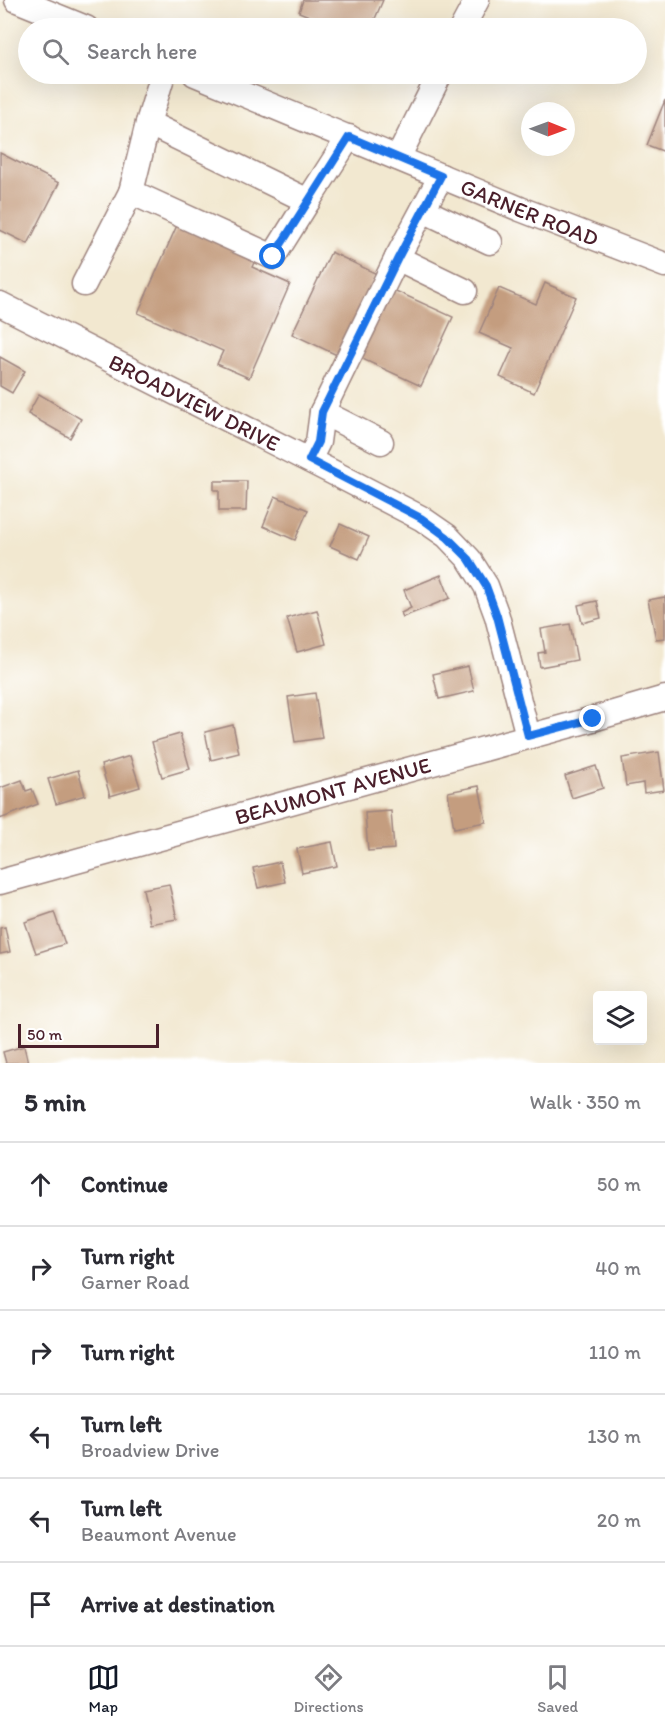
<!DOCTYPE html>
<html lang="en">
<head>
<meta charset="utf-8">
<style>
	:root { --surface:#fff; --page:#f7f7f7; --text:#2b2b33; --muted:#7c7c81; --line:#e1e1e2; --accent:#111827 }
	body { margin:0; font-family:Itim,sans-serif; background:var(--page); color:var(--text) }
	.controls { position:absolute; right:18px; bottom:18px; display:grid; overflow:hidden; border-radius:6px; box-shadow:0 6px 24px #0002 }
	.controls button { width:54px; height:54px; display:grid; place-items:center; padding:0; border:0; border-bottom:2px solid var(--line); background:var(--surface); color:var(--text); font:30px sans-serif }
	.compass { position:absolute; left:521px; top:102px; width:54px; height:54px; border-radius:50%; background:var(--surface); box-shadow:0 6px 24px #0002; rotate:91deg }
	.scale { position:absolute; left:18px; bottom:15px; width:141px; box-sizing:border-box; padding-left:6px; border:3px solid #4a1f2b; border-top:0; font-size:16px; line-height:21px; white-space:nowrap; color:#4a1f2b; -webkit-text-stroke:4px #fff; paint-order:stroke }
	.stop { position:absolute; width:18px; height:18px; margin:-14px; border:4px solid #1a73e8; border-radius:50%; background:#fff }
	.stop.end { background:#1a73e8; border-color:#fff; box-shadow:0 2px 6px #0008 }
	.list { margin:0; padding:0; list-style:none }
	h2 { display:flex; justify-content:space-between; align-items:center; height:78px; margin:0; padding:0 24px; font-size:26px }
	h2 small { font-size:20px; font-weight:400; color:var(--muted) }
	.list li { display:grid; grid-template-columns:39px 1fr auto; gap:18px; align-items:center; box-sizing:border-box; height:84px; padding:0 24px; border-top:2px solid var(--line) }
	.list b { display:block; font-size:22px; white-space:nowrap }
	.list p { margin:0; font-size:20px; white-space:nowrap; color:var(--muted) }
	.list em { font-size:20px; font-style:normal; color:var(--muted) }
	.icon { flex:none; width:33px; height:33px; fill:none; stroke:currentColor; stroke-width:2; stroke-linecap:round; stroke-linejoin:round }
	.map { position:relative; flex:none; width:665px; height:1063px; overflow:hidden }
	.search { position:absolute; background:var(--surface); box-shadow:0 6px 24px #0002; left:18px; right:18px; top:18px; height:66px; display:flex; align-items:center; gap:15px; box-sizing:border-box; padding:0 21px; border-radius:33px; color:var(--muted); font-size:22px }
	.sheet { height:582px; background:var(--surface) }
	nav { display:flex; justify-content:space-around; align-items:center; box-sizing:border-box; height:84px; border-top:2px solid var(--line); background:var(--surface); font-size:16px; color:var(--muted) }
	nav a { display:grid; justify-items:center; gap:3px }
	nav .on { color:var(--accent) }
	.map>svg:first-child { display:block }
	.building { fill:#c49d7f }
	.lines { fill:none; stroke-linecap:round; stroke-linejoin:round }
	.minor-casing { stroke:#9e847e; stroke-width:27 }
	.minor { stroke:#fff; stroke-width:24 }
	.route { stroke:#1a73e8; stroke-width:8 }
	.labels { text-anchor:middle; stroke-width:6; stroke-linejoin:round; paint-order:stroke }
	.street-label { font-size:22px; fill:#4a1f2b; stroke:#fff }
</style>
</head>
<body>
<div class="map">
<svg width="665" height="1063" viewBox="0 0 665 1063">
	<rect width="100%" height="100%" fill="#fff"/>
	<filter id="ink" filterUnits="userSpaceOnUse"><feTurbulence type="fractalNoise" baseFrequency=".0167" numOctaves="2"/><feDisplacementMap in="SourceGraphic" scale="12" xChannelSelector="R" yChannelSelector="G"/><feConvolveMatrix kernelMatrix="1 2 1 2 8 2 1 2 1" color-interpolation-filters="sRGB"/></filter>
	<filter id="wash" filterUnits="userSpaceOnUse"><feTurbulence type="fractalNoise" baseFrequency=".008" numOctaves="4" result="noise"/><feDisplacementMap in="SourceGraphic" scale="24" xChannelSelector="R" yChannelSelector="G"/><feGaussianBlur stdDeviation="1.35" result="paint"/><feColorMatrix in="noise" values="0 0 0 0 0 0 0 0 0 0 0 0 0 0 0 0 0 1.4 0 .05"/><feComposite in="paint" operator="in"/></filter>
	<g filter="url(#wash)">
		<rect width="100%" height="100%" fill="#f2e8d0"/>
		<g id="blocks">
			<g class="building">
				<polygon points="303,0 383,0 371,28 339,28 299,12"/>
				<polygon points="665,100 665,152 647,145"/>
				<polygon points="0,153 59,183 28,244 0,230"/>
				<polygon points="178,223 256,258 252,267 290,284 249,378 217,364 223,351 138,313"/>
				<polygon points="331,252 377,274 339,356 292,334"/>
				<polygon points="545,283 576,297 534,393 500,377 513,348 479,333 499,288 536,304"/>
				<polygon points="387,287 453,317 421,386 356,356"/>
				<polygon points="0,357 25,371 12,393 0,386"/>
				<polygon points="39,394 81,419 70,438 28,414"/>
				<polygon points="214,481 247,481 246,511 219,511 219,490 214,490"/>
				<polygon points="275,496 308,510 295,540 263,526"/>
				<polygon points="340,524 369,537 359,559 330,546"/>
				<polygon points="441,575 450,598 403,617 401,613 411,608 404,590"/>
				<polygon points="665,597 665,638 656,639 648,600"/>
				<polygon points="597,601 601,618 582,623 578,605"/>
				<polygon points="317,610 326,644 297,652 287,618"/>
				<polygon points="570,624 577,660 540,667 538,653 545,652 541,629"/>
				<polygon points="468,666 474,691 439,699 433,674"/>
				<polygon points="315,693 322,738 295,742 288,697"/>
				<polygon points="233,725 239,753 211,760 205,732"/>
				<polygon points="180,734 190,769 162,777 152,742"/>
				<polygon points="659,752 664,790 644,793 643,783 626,786 622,758"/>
				<polygon points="130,756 140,787 110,796 101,765"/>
				<polygon points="596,766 603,788 572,798 565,776"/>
				<polygon points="78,770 85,795 56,804 48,779"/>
				<polygon points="22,780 26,791 32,789 38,804 0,819 0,788"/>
				<polygon points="479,786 486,822 454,828 448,792"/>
				<polygon points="391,811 394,849 368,851 365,813"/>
				<polygon points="332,842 337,866 302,873 297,849"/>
				<polygon points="280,862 285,882 258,888 253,868"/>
				<polygon points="169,884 177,919 150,924 143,889"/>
				<polygon points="54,912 65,944 36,953 25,922"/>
				<polygon points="5,927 10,952 0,954 0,928"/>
				<polygon points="24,1046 28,1063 6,1063 3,1052"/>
			</g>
		</g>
	</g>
	<g filter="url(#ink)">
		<use href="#blocks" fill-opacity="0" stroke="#9e847e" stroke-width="1.5"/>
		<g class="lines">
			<g class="minor-casing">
				<g id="minor">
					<polyline points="17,0 86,28"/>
					<polyline points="462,28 477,0"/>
					<polyline points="163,74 148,123 308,201 349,137"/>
					<path id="s1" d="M195 74 520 209 665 265"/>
					<polyline points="148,123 131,192 273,257 308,201"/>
					<polyline points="398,158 440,74"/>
					<polyline points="423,210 490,242"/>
					<polyline points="397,258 441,176"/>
					<polyline points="84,284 131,192"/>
					<path id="s2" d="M0 304 332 472 421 518 447 536 469 559 486 586 497 616 528 736"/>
					<polyline points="322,412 397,258 465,291"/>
					<polyline points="309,460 318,442 322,412 381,442"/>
					<path id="s3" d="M0 882 593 719 665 698"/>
				</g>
			</g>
			<use href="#minor" class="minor"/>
		</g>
	</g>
	<g class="lines" filter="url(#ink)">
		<polyline class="route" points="273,257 349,137 441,176 398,258 322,412 318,442 309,460 421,518 447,537 469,559 486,586 497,616 528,736 593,719"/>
	</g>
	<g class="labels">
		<g class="street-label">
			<text dy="8" stroke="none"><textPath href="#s1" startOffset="362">GARNER ROAD</textPath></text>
			<text dy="8" stroke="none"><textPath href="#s2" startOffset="218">BROADVIEW DRIVE</textPath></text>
			<text dy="8" stroke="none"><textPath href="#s3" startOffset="345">BEAUMONT AVENUE</textPath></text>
		</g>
	</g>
</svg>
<div class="controls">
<button><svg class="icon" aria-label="layers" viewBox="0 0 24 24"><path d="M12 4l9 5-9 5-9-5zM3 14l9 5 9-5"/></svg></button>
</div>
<svg class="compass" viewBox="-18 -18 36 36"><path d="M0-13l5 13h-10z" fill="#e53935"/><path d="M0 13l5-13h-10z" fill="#7c7c81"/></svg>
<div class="scale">50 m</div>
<div class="stop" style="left:273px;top:257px"></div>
<div class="stop end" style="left:593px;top:719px"></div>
<div class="search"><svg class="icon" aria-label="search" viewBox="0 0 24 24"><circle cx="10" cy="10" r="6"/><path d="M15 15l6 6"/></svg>Search here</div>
</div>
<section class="sheet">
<h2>5 min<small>Walk · 350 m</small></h2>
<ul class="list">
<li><svg class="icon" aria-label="ahead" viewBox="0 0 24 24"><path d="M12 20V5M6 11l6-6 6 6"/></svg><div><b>Continue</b></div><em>50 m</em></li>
<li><svg class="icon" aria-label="right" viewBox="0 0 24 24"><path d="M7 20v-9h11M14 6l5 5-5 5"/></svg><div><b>Turn right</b><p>Garner Road</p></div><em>40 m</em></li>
<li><svg class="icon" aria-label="right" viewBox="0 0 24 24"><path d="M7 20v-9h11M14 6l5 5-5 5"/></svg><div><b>Turn right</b></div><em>110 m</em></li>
<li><svg class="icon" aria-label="left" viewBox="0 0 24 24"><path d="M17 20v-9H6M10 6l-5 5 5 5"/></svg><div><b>Turn left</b><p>Broadview Drive</p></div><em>130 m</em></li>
<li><svg class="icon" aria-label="left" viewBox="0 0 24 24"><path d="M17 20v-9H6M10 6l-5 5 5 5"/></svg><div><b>Turn left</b><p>Beaumont Avenue</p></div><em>20 m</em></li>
<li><svg class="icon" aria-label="arrive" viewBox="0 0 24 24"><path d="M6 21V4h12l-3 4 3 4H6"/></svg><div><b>Arrive at destination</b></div></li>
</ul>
</section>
<nav>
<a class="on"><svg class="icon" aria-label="map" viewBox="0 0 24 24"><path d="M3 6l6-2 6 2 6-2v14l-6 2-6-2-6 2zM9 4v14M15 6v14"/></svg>Map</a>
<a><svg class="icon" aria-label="directions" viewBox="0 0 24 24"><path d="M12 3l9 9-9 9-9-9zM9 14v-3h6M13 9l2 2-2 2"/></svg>Directions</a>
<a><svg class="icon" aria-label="saved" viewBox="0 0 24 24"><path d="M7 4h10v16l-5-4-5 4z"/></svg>Saved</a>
</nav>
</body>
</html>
